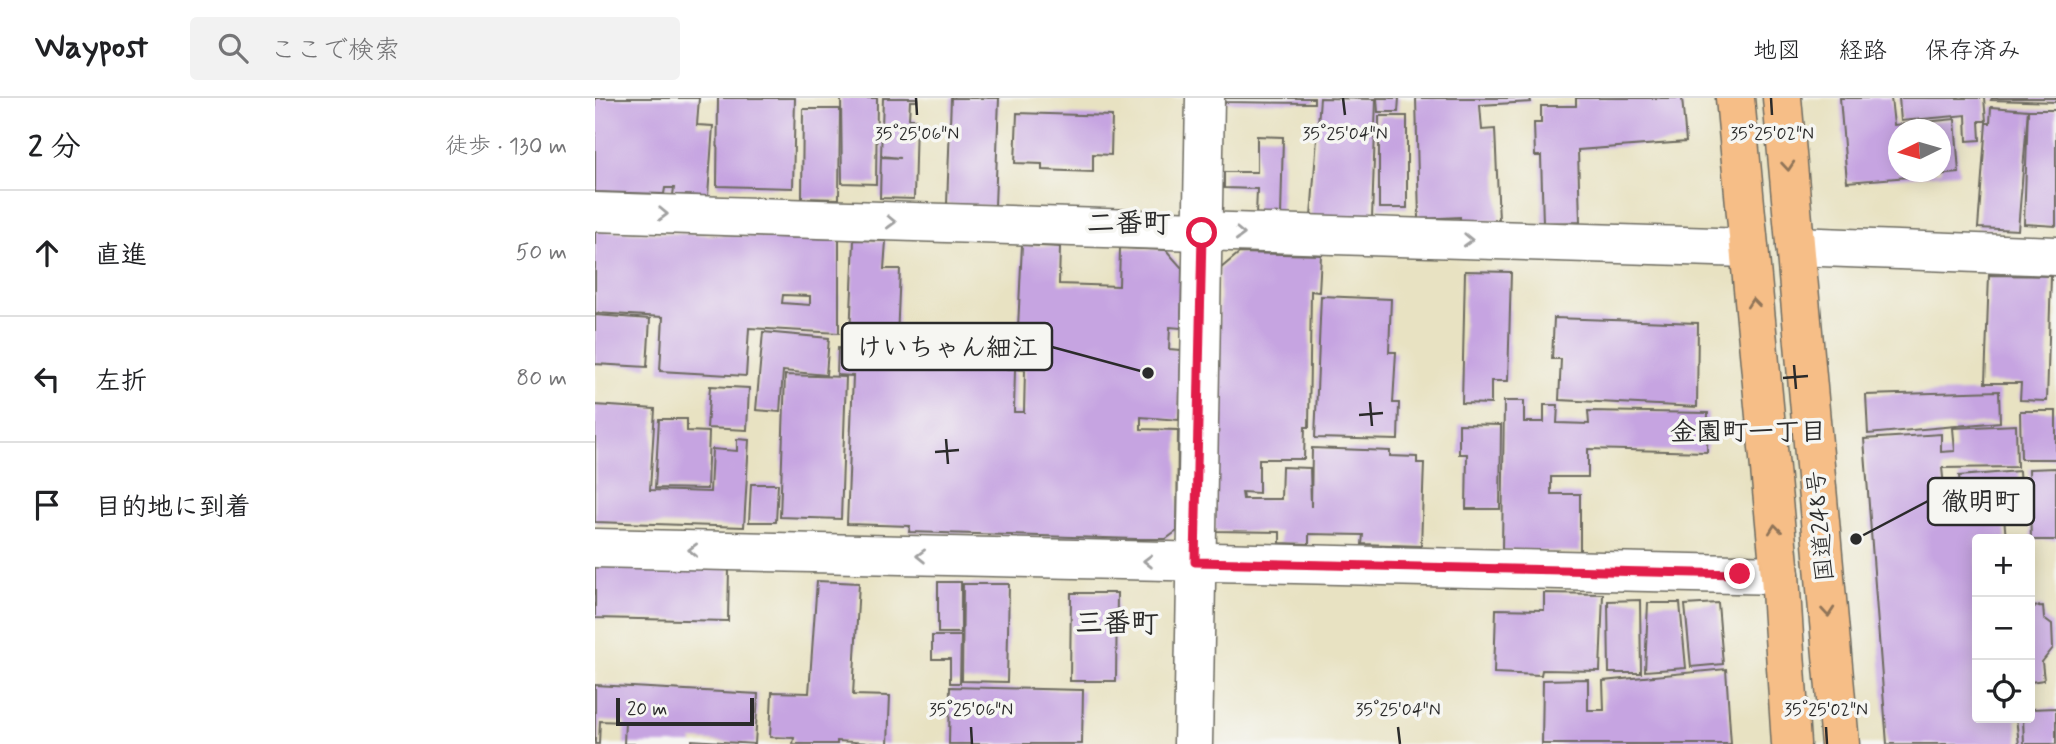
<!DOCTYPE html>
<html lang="ja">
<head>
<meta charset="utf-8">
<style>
	:root { --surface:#fff; --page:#f2f2f2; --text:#202124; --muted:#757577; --line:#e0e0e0 }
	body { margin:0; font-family:Mynerve,"Klee One",sans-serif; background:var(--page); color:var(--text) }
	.controls { position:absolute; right:21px; bottom:21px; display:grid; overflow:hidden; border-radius:7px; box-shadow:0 4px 18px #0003 }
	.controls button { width:63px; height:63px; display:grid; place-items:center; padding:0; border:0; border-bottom:2px solid var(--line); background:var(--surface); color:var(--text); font:35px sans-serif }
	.compass { position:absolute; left:1293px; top:21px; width:63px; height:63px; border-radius:50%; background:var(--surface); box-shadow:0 4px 18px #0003; rotate:265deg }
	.scale { position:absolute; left:21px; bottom:18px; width:138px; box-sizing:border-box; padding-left:7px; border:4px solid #2b2b2b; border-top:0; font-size:19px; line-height:24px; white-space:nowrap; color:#2b2b2b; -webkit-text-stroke:5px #f6f6f2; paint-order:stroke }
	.stop { position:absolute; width:21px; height:21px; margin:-16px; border:5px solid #e11d48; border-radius:50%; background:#fff }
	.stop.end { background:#e11d48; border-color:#fff; box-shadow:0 2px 7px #0008 }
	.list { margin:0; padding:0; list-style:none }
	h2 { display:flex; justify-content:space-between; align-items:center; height:91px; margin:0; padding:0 28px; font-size:30px }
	h2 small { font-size:23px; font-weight:400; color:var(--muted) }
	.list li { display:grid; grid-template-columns:46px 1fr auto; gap:21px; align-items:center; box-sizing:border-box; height:126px; padding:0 28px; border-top:2px solid var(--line) }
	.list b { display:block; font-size:26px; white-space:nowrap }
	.list em { font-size:23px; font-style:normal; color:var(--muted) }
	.icon { flex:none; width:38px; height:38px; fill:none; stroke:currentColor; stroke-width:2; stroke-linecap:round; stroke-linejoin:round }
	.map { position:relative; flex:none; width:1461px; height:646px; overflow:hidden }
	header { display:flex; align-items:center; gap:42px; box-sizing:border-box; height:98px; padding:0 35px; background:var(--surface); border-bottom:2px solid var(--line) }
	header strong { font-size:33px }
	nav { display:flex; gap:38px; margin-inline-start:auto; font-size:24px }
	.search { width:490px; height:63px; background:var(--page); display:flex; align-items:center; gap:18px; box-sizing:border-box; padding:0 24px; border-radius:7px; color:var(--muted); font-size:26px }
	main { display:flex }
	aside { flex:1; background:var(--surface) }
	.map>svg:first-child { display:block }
	.building { fill:#c6a4e1; fill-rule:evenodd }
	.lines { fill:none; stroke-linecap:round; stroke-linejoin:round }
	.minor-casing { stroke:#6d6b60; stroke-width:41 }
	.trunk-casing { stroke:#6d6b60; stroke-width:41 }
	.minor { stroke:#fff; stroke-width:38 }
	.trunk { stroke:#f6be87; stroke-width:38 }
	.oneway { stroke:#907459 }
	.oneway2 { stroke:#a0a0a0 }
	.route { stroke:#e11d48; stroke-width:9 }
	.ticks { fill:none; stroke:#2b2b2b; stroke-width:2.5 }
	.labels { text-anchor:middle; stroke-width:7; stroke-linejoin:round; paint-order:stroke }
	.street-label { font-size:24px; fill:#2b2b2b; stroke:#f6f6f2 }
	.neighbourhood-label { font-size:26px; font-weight:bold; fill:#2b2b2b; stroke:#f6f6f2 }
	.quarter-label { font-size:28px; font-weight:bold; fill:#2b2b2b; stroke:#f6f6f2 }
	.ticks-label { font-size:18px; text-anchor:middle; fill:#2b2b2b; stroke:#f6f6f2; stroke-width:7; stroke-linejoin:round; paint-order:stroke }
	.leader { fill:none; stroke:#2b2b2b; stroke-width:2.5 }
	.callout-dot { fill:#2b2b2b; stroke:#f6f6f2; stroke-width:2.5 }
	.callout { fill:#f6f6f2; stroke:#2b2b2b; stroke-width:2.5 }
	.callout-label { font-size:26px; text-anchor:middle; font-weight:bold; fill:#2b2b2b }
</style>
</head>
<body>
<header>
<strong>Waypost</strong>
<div class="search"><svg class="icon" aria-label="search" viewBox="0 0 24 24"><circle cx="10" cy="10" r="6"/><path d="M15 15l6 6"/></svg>ここで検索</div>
<nav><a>地図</a><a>経路</a><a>保存済み</a></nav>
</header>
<main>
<aside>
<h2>2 分<small>徒歩 · 130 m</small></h2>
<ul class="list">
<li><svg class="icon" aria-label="ahead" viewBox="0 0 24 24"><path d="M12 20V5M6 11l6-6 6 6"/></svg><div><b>直進</b></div><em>50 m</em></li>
<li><svg class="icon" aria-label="left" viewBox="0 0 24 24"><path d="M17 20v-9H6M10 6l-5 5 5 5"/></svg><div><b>左折</b></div><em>80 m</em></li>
<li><svg class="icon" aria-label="arrive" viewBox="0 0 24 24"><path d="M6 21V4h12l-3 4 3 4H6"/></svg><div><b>目的地に到着</b></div></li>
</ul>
</aside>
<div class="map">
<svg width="1461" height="646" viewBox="0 0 1461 646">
	<rect width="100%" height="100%" fill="#f6f6f2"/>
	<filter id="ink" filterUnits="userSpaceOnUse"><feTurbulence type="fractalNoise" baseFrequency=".0143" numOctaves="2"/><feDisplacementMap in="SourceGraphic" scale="14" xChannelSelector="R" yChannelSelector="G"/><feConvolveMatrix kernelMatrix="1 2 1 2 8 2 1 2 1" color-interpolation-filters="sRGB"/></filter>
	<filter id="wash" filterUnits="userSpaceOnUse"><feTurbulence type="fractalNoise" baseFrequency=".00686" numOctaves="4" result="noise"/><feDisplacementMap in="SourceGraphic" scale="28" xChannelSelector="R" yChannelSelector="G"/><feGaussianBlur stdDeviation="1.57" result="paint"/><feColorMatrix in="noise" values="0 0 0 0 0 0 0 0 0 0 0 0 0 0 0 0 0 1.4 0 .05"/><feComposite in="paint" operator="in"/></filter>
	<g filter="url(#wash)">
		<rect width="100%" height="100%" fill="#e8e2c2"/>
		<g id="blocks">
			<g class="building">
				<polygon points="0,0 104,0 102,27 118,28 113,98 78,97 79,90 70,90 69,96 0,94"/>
				<polygon points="123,0 200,0 198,90 122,88"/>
				<polygon points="246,0 282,0 281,86 247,85"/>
				<polygon points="288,0 322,0 322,3 315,3 314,21 321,21 319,101 285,100 286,59 305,60 286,58"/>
				<polygon points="356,0 404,0 400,108 352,106"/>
				<polygon points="628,0 719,0 719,5 628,4"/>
				<polygon points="725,0 781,1 777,121 716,119"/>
				<polygon points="782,0 804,0 803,14 783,14"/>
				<polygon points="821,0 935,0 936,4 885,7 887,32 900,31 904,122 865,125 865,119 824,121"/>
				<polygon points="981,0 1087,0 1091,44 983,52 985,124 948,125 946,58 940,58 939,25 946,25 946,8 981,8"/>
				<path d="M1245 0H1296L1299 27 1360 21 1364 75 1252 84ZM1304 32H1346V74H1304Z"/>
				<polygon points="1304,0 1389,0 1391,23 1384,23 1385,42 1372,43 1371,17 1306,23"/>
				<polygon points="1397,0 1461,0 1461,4 1396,2"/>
				<polygon points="1396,9 1433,12 1423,132 1383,130 1391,25 1395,25"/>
				<polygon points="208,11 245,11 244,101 207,100"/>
				<polygon points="1433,12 1461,12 1461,128 1429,126"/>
				<polygon points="422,15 517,18 516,57 498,56 498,74 447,72 447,66 420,65"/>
				<rect x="784" y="18" width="28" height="92"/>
				<polygon points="662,38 688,39 686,118 661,118 662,91 629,90 629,74 662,74"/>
				<path d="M0 133 244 141V235L154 230 151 278 65 273 68 219 0 215ZM188 197 215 198V207L187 205Z"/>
				<polygon points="259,142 291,143 289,171 305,171 302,241 255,239"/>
				<polygon points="427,147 465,149 464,186 524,188 525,150 571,152 587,170 586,230 575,229 574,251 586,252 584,322 546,319 546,331 583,332 582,433 571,441 541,441 314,434 315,428 252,426 258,278 242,277 243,250 322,253 321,268 420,271 419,314 429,314 430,272 421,271"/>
				<polygon points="644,155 726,157 724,194 716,193 714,329 710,329 709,361 664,361 664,395 647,394 648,401 686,401 687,369 715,370 716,409 717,350 795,353 795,358 822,359 822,365 829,365 826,448 767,446 768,437 714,436 714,446 685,445 685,434 620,433 625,171"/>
				<polygon points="870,173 916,174 913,283 896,283 896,306 867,305"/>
				<polygon points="1394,177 1456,178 1452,303 1425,302 1426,285 1390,285"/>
				<polygon points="726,198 796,201 794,254 801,254 798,305 804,305 803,342 720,340"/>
				<polygon points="0,217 55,221 52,269 0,266"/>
				<polygon points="959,220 1103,225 1102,309 964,302 966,261 957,261"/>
				<polygon points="168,234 234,240 231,277 188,273 185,314 161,312"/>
				<polygon points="190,277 251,279 246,421 185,419"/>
				<polygon points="115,288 154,290 152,332 112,330"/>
				<polygon points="1404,293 1405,324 1273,336 1271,297"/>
				<polygon points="909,303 929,303 929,324 949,324 949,307 963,307 962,325 994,326 993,313 1113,315 1112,354 993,351 993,379 956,379 956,396 985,396 985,454 907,452"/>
				<polygon points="0,307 60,311 55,392 115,394 117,351 142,353 142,341 154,342 149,429 0,424"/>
				<polygon points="1425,313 1461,313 1461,361 1426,361"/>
				<polygon points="64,321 92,321 92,333 114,334 112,391 60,390"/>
				<polygon points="864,326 906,327 905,411 871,411 872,356 864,356"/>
				<polygon points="1421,327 1422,369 1347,370 1349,388 1365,387 1364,378 1424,373 1426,407 1408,408 1411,441 1382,441 1382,620 1421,620 1424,646 1292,646 1269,341 1346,336 1346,354 1360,353 1358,330"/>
				<polygon points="1461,370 1461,442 1436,442 1434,371"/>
				<polygon points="156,386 183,386 181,424 154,424"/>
				<polygon points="0,466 134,470 133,523 0,520"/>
				<polygon points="222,483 264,485 258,597 295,598 293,646 242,643 242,646 198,646 199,640 175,639 177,594 214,595"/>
				<rect x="343" y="484" width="23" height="51"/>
				<polygon points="368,486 414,486 412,584 367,583"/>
				<polygon points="476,495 522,495 521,583 475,583"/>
				<polygon points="949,495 1008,496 1005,573 947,572 946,577 899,575 901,511 949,512"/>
				<polygon points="1045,502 1046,575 1014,575 1013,503"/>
				<polygon points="1053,505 1085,505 1091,570 1050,573"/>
				<polygon points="1123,505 1128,566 1096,569 1090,507"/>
				<polygon points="1448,508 1449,520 1457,526 1458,550 1447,564 1449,582 1435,584 1435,509"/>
				<polygon points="337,538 366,538 365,585 355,585 355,561 337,561"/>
				<polygon points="1131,571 1136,646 947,646 948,582 993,581 993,612 1009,612 1008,583"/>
				<polygon points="0,587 163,596 160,646 97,642 97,646 29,646 30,624 5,623 4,646 0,646"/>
				<polygon points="355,589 488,592 487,646 354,646"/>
				<polygon points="1461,610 1461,646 1429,646 1428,620 1435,620 1435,611"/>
			</g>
		</g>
	</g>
	<g filter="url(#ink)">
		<use href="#blocks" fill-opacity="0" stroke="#6d6b60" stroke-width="2"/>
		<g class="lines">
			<g class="minor-casing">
				<g id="minor">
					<polyline points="0,114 1152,150"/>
					<polyline points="1200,148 1461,158"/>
					<polyline points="0,450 1185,477"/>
					<polyline points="598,646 610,0"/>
				</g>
			</g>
			<g class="trunk-casing">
				<g id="trunk">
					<polyline points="1140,0 1185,477 1196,646"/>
					<polyline points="1187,0 1245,646"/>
				</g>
			</g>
			<use href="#minor" class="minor"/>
			<use href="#trunk" class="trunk"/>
		</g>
		<defs><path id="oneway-chevron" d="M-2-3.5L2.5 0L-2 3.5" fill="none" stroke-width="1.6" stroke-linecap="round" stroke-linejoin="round" transform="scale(1.75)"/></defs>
		<g class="oneway">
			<use href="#oneway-chevron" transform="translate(1193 68) rotate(85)"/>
			<use href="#oneway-chevron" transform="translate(1158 205) rotate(-96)"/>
			<use href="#oneway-chevron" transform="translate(1180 431) rotate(-96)"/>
			<use href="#oneway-chevron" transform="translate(1233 514) rotate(85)"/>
		</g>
		<g class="oneway2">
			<use href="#oneway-chevron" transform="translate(68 116) rotate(2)"/>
			<use href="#oneway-chevron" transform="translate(296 124) rotate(2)"/>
			<use href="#oneway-chevron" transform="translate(645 136) rotate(2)"/>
			<use href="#oneway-chevron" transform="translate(873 142) rotate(2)"/>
			<use href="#oneway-chevron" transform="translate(98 452) rotate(-179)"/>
			<use href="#oneway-chevron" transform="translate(326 458) rotate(-179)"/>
			<use href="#oneway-chevron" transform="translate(553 463) rotate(-179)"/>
		</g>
	</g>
	<g class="lines" filter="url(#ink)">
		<polyline class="route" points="607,135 600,464 1145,476"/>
	</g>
	<path class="ticks" d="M321 0 322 17M748 0 750 17M1176 0 1177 17M1199 267 1201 291M1188 280 1213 278M775 304 777 328M764 317 788 315M351 341 353 366M340 354 364 352M376 629 377 646M803 629 805 646M1231 629 1232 646"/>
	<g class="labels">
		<g class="street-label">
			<text transform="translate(1225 428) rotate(-95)" y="8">国道248号</text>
		</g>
		<g class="neighbourhood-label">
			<text x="1153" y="342">金園町一丁目</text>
		</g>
		<g class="quarter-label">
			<text x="534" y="134">二番町</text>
			<text x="522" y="534">三番町</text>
		</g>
	</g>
	<g class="ticks-label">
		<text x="322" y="41">35°25'06"N</text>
		<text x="750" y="41">35°25'04"N</text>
		<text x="1177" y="41">35°25'02"N</text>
		<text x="376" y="617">35°25'06"N</text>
		<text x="803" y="617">35°25'04"N</text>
		<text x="1231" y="617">35°25'02"N</text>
	</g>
	<path class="leader" d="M553 275L457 249M1261 441L1333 403"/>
	<g class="callout-dot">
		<circle cx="553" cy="275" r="7"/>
		<circle cx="1261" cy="441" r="7"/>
	</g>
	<g class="callout">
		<rect x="247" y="225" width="210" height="47" rx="7"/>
		<rect x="1333" y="380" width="106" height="47" rx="7"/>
	</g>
	<g class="callout-label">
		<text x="352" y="258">けいちゃん細江</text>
		<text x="1386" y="412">徹明町</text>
	</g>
</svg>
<div class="controls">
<button>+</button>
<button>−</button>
<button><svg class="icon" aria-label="locate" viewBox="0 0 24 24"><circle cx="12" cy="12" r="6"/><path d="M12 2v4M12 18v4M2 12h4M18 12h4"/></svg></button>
</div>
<svg class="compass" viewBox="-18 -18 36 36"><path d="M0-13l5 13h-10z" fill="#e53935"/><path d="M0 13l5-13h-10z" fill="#757577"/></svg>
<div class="scale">20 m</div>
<div class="stop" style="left:607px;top:135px"></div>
<div class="stop end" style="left:1145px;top:476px"></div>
</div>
</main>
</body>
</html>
